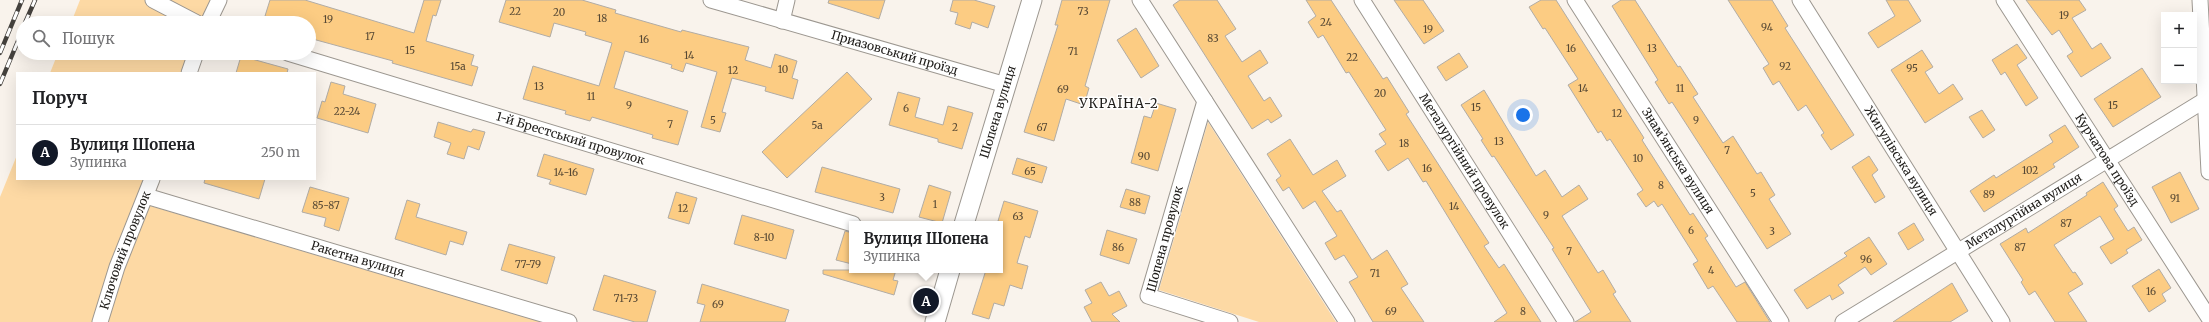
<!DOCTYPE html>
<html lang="uk">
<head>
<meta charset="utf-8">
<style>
	:root { --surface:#fff; --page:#f6f6f6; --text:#202124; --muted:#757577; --line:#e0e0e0; --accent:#111827 }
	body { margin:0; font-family:Merriweather,serif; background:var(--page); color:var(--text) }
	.controls { position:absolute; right:12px; top:12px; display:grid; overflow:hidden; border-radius:0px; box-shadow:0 4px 16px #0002 }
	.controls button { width:36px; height:36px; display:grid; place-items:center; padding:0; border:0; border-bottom:1px solid var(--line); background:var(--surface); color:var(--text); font:20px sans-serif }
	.you { position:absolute; left:1523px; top:115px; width:14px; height:14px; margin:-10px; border:3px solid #fff; border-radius:50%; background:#1a73e8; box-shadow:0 0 0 6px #1a73e833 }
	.badge { display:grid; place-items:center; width:26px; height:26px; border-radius:50%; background:var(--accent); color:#fff; font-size:13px; font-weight:700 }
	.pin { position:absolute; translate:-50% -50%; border:2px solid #fff; box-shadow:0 1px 4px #0006 }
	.popup { position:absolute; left:849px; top:221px; width:154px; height:52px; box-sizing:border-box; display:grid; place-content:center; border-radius:0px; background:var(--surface); filter:drop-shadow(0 1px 3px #0005); font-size:13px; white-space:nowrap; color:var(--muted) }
	.popup b { font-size:15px; color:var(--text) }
	.popup::after { content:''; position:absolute; left:50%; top:100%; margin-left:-8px; border:8px solid transparent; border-top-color:var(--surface) }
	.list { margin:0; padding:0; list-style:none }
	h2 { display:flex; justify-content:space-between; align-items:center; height:52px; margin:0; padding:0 16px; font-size:17px }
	h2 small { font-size:13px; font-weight:400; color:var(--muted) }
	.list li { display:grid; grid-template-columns:26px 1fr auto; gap:12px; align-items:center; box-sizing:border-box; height:56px; padding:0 16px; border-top:1px solid var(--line) }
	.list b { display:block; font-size:15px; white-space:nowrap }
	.list p { margin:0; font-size:13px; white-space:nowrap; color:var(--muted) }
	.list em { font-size:13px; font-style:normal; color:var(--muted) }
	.icon { flex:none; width:22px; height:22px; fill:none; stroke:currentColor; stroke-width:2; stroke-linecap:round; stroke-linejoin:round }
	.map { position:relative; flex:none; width:2209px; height:322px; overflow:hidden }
	.search { position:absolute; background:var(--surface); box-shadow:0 4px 16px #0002; left:16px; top:16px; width:300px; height:44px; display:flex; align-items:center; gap:10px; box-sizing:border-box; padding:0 14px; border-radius:22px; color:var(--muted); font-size:15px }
	.panel { position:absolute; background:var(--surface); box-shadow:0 4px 16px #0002; left:16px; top:72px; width:300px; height:108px; border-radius:0px }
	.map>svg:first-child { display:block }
	.green { fill:#fdd9a4 }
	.building { fill:#fccc83; stroke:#b1aca5 }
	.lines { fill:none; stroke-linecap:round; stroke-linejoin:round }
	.minor-casing { stroke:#9c9790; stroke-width:17 }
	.tertiary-casing { stroke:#9c9790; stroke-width:21 }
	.minor { stroke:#fff; stroke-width:15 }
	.tertiary { stroke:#fff; stroke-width:19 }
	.rail-casing { stroke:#44413d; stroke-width:4.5 }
	.rail { stroke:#fff; stroke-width:3; stroke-dasharray:9; stroke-linecap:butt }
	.labels { text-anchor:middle; stroke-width:3; stroke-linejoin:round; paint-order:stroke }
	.number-label { font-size:10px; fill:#564834 }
	.street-label { font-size:12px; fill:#1e1c19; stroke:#fff }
	.neighbourhood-label { font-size:13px; letter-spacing:1px; fill:#1e1c19; stroke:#fff }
</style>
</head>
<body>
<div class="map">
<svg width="2209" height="322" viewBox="0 0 2209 322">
	<rect width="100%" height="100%" fill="#f9f3ec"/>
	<g class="green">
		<polygon points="80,0 212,0 201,23 71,23"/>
		<polygon points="58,53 190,53 183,73 50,73"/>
		<polygon points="1208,122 1336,322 1259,322 1159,290"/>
		<polygon points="17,155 17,179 145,179 137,202 541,322 0,322 0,197"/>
	</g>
	<g class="building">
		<polygon points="270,0 305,0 414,33 424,0 441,0 436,16 433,15 426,41 474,55 471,65 478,67 472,86 392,63 393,61 309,38 309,23 288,23 265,16"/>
		<polygon points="506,0 582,0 616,10 615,13 681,32 682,30 749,47 745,60 771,68 775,54 797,61 792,78 798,80 793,99 765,91 766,87 732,78 722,112 726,113 720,132 701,127 717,72 686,63 683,72 671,68 672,65 625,51 614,88 688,111 678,145 652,138 653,135 592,117 590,121 565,114 566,111 523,99 533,66 599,86 612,43 585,35 586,32 554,23 550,37 499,22"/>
		<polygon points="829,0 885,0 879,19 828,3"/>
		<polygon points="953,0 974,0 995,6 988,28 972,22 970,29 955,24 958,13 950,11"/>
		<polygon points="1062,0 1110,0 1085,86 1089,88 1084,105 1066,99 1054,141 1024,132 1058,25 1055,25"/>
		<polygon points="1180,0 1217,0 1236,29 1225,36 1242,62 1260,50 1268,63 1248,76 1264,101 1270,97 1282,116 1271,123 1268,119 1252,129 1173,5"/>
		<polygon points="1306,0 1331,0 1383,79 1387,77 1409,112 1406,114 1489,243 1484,246 1499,268 1504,264 1541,322 1494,322 1507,313 1426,181 1423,182 1408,158 1388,171 1375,151 1386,144 1379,134 1386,130 1349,72 1346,73 1323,35 1318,38 1308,22 1316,16"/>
		<polygon points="1394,0 1423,0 1444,31 1424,44"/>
		<polygon points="1541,0 1556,0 1644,138 1642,140 1665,176 1690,215 1693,213 1708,236 1705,238 1736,287 1745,282 1770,322 1737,322 1713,286 1708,289 1693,264 1698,261 1662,204 1658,207 1654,201 1646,207 1637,194 1643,190 1610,139 1607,141 1601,131 1598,133 1568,85 1578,79 1545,28 1543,29 1529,7"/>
		<polygon points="1621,0 1635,0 1678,67 1680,66 1698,94 1693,97 1723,143 1733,136 1757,174 1761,172 1775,195 1769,199 1791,234 1767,249 1672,102 1669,104 1655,82 1658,80 1612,6"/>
		<polygon points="1728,0 1772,0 1788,26 1785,28 1854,135 1831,150 1821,135 1824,133 1806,105 1798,111 1779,81 1773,85 1763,68 1769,64"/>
		<polygon points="1886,0 1908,0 1921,21 1878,48 1868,33 1895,16"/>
		<polygon points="2026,0 2079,0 2086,10 2072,18 2092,49 2101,43 2111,58 2081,77 2067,56 2073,52 2059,30 2052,35"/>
		<polygon points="1136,28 1159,66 1141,78 1117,40"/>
		<polygon points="2017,44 2027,58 2017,65 2038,98 2026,106 2005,72 2001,75 1992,60"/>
		<polygon points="1922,50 1933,67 1925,72 1939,94 1953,84 1963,99 1925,123 1891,70"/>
		<polygon points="1459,53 1468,67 1446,81 1437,67"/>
		<polygon points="241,56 288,69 287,73 236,73"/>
		<polygon points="2142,68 2161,97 2113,127 2094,99"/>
		<polygon points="847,72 872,99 787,178 762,152"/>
		<polygon points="331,82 345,86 343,94 376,104 368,133 317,118 322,101 325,102"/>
		<polygon points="1484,90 1536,176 1545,170 1562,197 1579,185 1588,199 1562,216 1598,273 1603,270 1616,292 1613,294 1631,322 1575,322 1591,312 1552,249 1554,248 1494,156 1492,157 1481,140 1483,139 1461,105"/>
		<polygon points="898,92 920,98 915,117 943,125 948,106 973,113 962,149 938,142 938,139 889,125"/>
		<polygon points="1156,103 1176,109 1158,171 1131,163 1144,116 1151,118"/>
		<polygon points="1982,110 1995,130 1983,138 1969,117"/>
		<polygon points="438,122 471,132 473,129 485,132 479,150 468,146 464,159 447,154 451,143 434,137"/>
		<polygon points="2065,125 2079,147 2053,164 2055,167 1984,212 1970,191 1994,175 1996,178 2053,142 2049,135"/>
		<polygon points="1290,139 1313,175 1337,160 1346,176 1322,191 1337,212 1341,210 1372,260 1387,250 1408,284 1401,288 1424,322 1373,322 1349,282 1358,277 1344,255 1335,260 1325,243 1337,236 1315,201 1303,209 1289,187 1283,191 1276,180 1281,176 1267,154"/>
		<polygon points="544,154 594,169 586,195 549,184 551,180 537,176"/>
		<polygon points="1869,156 1878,170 1872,175 1885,197 1875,203 1852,167"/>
		<polygon points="1017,158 1047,167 1042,183 1012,174"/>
		<polygon points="822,167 900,189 893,213 815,192"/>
		<polygon points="2180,172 2199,209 2171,223 2152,187"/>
		<polygon points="205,179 265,179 259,199 204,183"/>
		<polygon points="2103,182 2118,206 2114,209 2128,231 2134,227 2142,240 2126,250 2128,253 2111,264 2100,247 2114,239 2100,216 2054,245 2073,273 2075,272 2083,284 2068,293 2087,322 2055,322 2035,291 2029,295 2021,282 2023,280 2000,244 2026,228 2028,233 2087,195 2086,193"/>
		<polygon points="929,185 951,192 942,223 919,217"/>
		<polygon points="310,187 349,198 339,231 324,226 326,218 302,212"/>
		<polygon points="1126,189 1150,196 1145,214 1120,207"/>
		<polygon points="676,192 697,198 689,224 668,218"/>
		<polygon points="407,200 420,204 416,217 467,232 463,245 450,241 446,255 395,239"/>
		<polygon points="1004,201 1038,211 1030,238 1025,236 1017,263 1028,266 1022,289 1010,285 1004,306 994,303 989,319 972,314 986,270 1000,270 1000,222 998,221"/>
		<polygon points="742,215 794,230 786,259 734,244"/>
		<polygon points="1914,223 1924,240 1908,250 1898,233"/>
		<polygon points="1107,230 1137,239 1129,264 1100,255"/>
		<polygon points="845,231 852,233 852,264 836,260"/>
		<polygon points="1869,237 1887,264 1871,275 1865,267 1838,285 1844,293 1832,300 1830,295 1807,309 1794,290 1847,256 1844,253"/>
		<polygon points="509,244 555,257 547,284 501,270"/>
		<polygon points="2159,269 2171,288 2162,294 2166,301 2149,312 2132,286"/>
		<polygon points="823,270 896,270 893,280 898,281 894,295 823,274"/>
		<polygon points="604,275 656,291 647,322 635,322 593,310"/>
		<polygon points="1101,282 1109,296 1119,291 1127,306 1112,314 1120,322 1092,322 1084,307 1092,303 1085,290"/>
		<polygon points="1952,283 1968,311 1950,322 1893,322"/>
		<polygon points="702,284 789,310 785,322 700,322 705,305 697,303"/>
	</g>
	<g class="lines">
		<g class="minor-casing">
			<g id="minor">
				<polyline points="153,0 197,23"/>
				<path id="s1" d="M711 0 1006 85"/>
				<polyline points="1140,0 1347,322"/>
				<path id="s2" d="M1362 0 1566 322"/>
				<path id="s3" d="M1575 0 1781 322"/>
				<path id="s4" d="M1800 0 2002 322"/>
				<path id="s5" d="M2004 0 2209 318"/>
				<polyline points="2200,0 2209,172"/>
				<polyline points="782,21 787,0"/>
				<polyline points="208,23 219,0"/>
				<path id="s6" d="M288 53 853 224"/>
				<polyline points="189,73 196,53"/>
				<polyline points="1205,101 1148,296 1230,322"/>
				<path id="s7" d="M146 196 569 322"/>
				<path id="s8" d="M100 322 117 267 152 179"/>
				<path id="s9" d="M1843 322 2205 100"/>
			</g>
		</g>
		<g class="tertiary-casing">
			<g id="tertiary">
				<path id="s10" d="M964 224 1032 0"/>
				<polyline points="935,322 950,270"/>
			</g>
		</g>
		<use href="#minor" class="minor"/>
		<use href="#tertiary" class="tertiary"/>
		<g class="rail-casing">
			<g id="rail">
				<polyline points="25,23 35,0"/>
				<polyline points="0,53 22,0"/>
				<polyline points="0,84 23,29"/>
			</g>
		</g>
		<use href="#rail" class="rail"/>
	</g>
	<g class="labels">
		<g class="number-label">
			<text x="515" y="15">22</text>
			<text x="1083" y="15">73</text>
			<text x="559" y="16">20</text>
			<text x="2064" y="19">19</text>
			<text x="602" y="22">18</text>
			<text x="328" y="23">19</text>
			<text x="1326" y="26">24</text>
			<text x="1767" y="31">94</text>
			<text x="1428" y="33">19</text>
			<text x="370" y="40">17</text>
			<text x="1213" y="42">83</text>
			<text x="644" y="43">16</text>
			<text x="1571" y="52">16</text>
			<text x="1652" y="52">13</text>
			<text x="410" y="54">15</text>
			<text x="1073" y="55">71</text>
			<text x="689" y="59">14</text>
			<text x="1352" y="61">22</text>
			<text x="458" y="70">15а</text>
			<text x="1785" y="70">92</text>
			<text x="1912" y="72">95</text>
			<text x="783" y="73">10</text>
			<text x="733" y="74">12</text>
			<text x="539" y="90">13</text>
			<text x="1583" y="92">14</text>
			<text x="1680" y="92">11</text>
			<text x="1063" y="93">69</text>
			<text x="1380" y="97">20</text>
			<text x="591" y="100">11</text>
			<text x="629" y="109">9</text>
			<text x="2113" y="109">15</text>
			<text x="1476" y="111">15</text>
			<text x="906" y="112">6</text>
			<text x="347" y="115">22-24</text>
			<text x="1617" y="117">12</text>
			<text x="713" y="124">5</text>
			<text x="1696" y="124">9</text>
			<text x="670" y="128">7</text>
			<text x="817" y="129">5а</text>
			<text x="955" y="131">2</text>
			<text x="1042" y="131">67</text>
			<text x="1499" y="145">13</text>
			<text x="1404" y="147">18</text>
			<text x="1727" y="154">7</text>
			<text x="1144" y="160">90</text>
			<text x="1638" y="162">10</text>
			<text x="1427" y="172">16</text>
			<text x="2030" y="174">102</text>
			<text x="1030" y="175">65</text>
			<text x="566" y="176">14-16</text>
			<text x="1661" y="189">8</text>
			<text x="1753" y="197">5</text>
			<text x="1989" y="198">89</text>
			<text x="882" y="201">3</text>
			<text x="2175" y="202">91</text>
			<text x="1135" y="206">88</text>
			<text x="935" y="208">1</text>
			<text x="326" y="209">85-87</text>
			<text x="1454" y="210">14</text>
			<text x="683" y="212">12</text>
			<text x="1546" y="219">9</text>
			<text x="1018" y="220">63</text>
			<text x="2066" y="227">87</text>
			<text x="1691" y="234">6</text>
			<text x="1772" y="235">3</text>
			<text x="764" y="241">8-10</text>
			<text x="1118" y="251">86</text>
			<text x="2020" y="251">87</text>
			<text x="1569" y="255">7</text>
			<text x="1866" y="263">96</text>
			<text x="528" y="268">77-79</text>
			<text x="1711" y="274">4</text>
			<text x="1375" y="277">71</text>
			<text x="2151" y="295">16</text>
			<text x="626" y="302">71-73</text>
			<text x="718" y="308">69</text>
			<text x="1391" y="315">69</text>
			<text x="1523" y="315">8</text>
		</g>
		<g class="street-label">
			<text dy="4" stroke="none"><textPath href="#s1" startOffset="191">Приазовський проїзд</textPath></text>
			<text dy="4" stroke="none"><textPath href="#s10" startOffset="117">Шопена вулиця</textPath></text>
			<text dy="4" stroke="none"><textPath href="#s6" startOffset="295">1-й Брестський провулок</textPath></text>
			<text dy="4" stroke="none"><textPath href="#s5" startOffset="190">Курчатова проїзд</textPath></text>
			<text dy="4" stroke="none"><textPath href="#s2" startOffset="191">Металургійний провулок</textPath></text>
			<text dy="4" stroke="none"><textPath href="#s3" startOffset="191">Знам’янська вулиця</textPath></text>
			<text dy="4" stroke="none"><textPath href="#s4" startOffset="190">Жигулівська вулиця</textPath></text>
			<text dy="4" stroke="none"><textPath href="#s9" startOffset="212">Металургійна вулиця</textPath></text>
			<text transform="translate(1165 239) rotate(-75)" y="4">Шопена провулок</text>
			<text dy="4" stroke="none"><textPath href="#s8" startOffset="76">Ключовий провулок</textPath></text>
			<text dy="4" stroke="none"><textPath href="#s7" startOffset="221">Ракетна вулиця</textPath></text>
		</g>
		<g class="neighbourhood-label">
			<text x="1119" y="108">УКРАЇНА-2</text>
		</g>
	</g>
</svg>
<div class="controls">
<button>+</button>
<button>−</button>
</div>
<div class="you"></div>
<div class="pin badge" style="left:926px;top:301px">A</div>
<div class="popup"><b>Вулиця Шопена</b>Зупинка</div>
<div class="search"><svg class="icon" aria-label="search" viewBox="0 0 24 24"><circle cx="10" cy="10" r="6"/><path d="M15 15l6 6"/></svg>Пошук</div>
<section class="panel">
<h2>Поруч<small></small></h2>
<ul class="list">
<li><span class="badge">A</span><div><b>Вулиця Шопена</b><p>Зупинка</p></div><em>250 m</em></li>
</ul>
</section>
</div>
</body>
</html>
